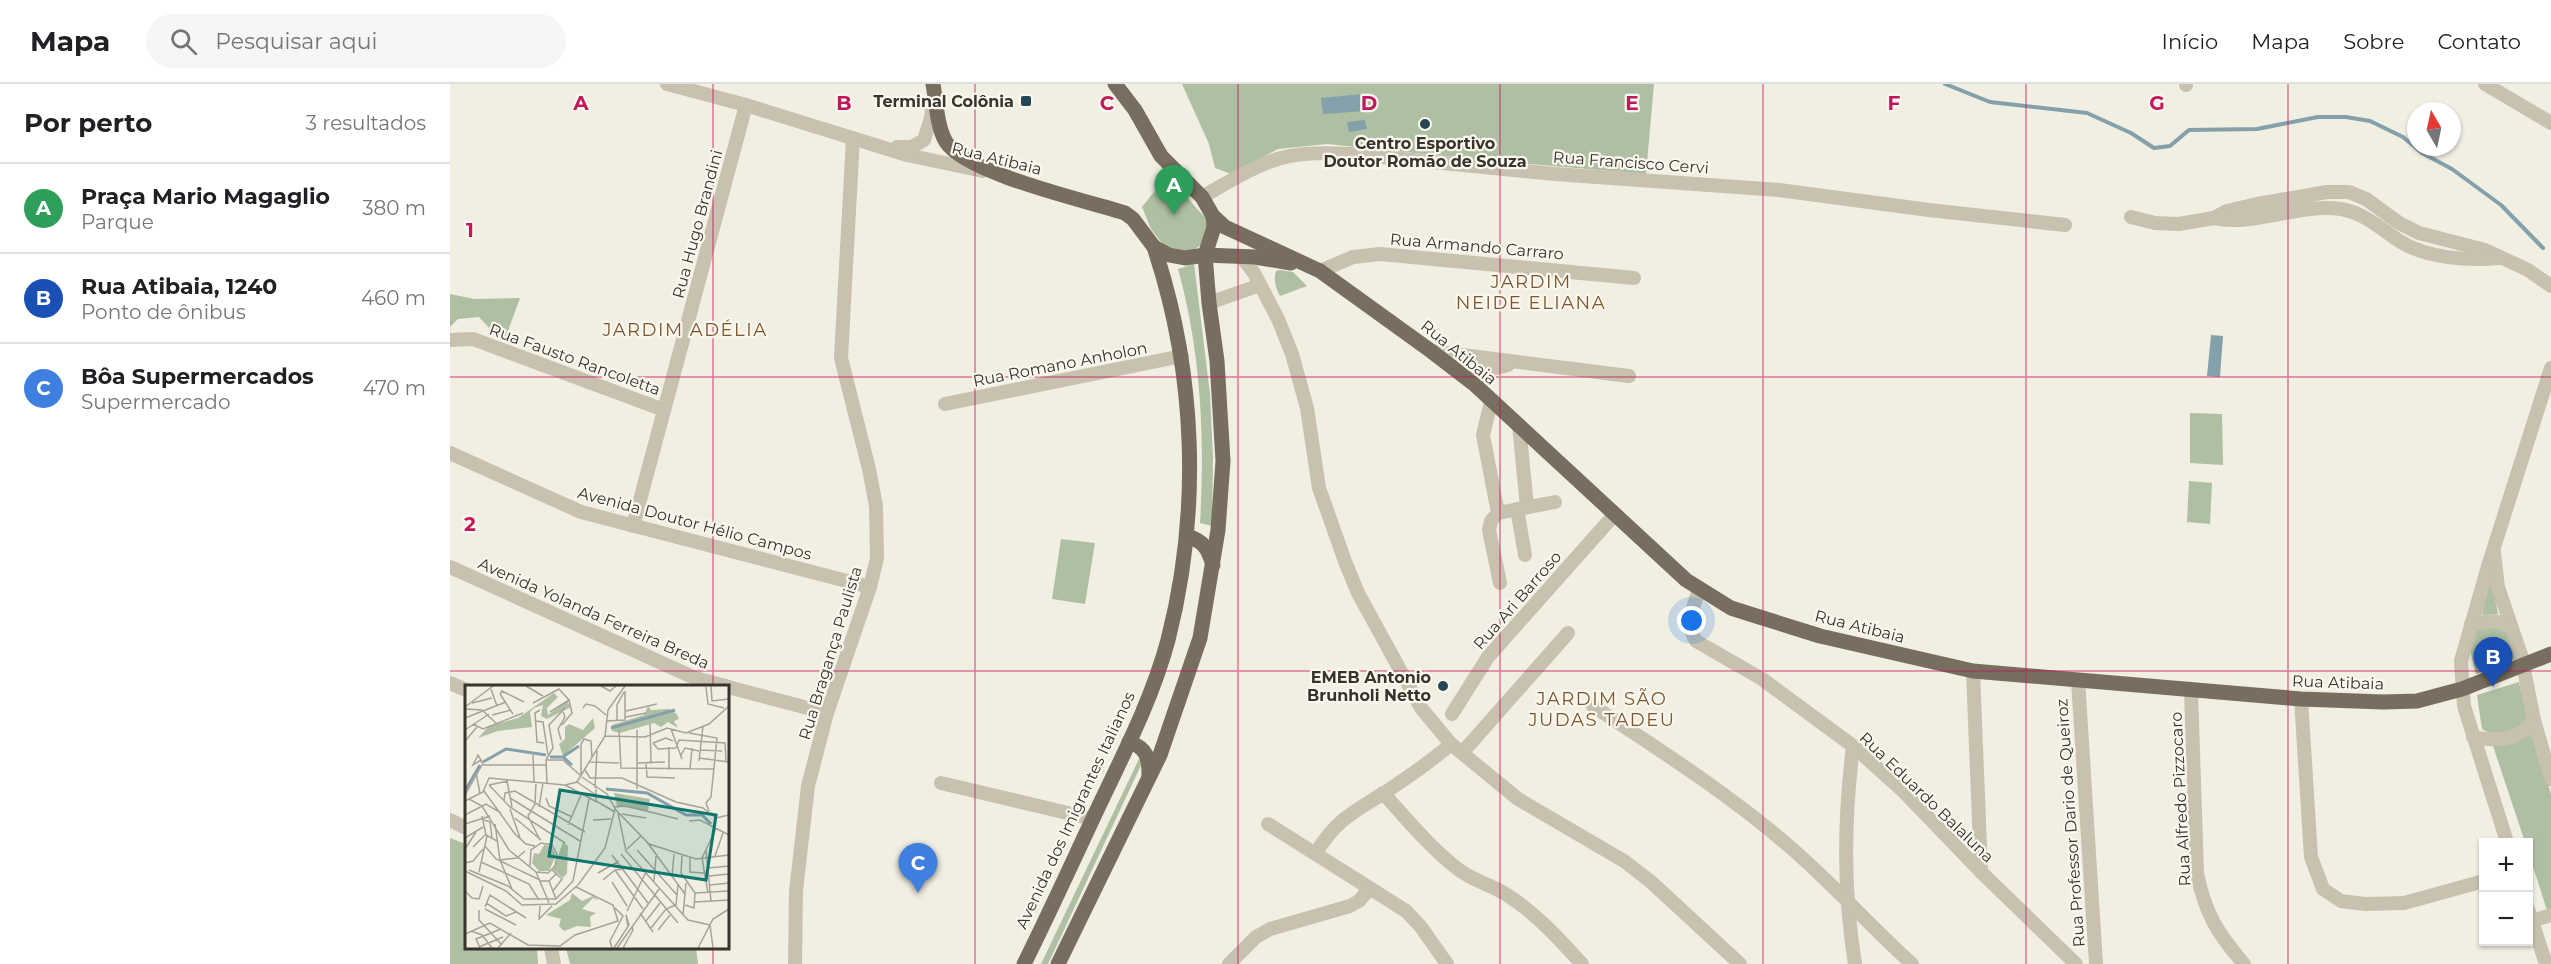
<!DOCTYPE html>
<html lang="pt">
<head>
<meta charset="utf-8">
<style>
	:root { --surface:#fff; --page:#f6f6f6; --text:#202124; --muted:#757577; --line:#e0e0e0; --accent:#264655 }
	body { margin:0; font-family:Montserrat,sans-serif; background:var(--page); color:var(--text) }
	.controls { position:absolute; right:18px; bottom:18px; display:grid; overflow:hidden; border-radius:0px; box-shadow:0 2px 4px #0004 }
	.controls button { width:54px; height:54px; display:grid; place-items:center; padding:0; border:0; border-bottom:2px solid var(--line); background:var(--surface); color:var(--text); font:30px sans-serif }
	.compass { position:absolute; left:1957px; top:18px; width:54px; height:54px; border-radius:50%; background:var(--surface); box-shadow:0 2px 4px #0004; rotate:351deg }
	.you { position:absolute; left:1242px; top:537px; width:21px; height:21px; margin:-15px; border:4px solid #fff; border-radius:50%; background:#1a73e8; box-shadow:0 0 0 9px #1a73e833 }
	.badge { display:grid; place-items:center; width:39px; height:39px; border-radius:50%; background:var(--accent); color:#fff; font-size:20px; font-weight:700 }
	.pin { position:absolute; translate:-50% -50px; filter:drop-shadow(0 2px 3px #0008) }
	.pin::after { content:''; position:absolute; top:32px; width:21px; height:18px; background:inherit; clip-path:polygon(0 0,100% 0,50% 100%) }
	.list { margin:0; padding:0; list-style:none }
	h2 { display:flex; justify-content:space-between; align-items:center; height:78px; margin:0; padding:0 24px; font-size:26px }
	h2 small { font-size:20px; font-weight:400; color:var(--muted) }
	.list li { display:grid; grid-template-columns:39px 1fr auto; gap:18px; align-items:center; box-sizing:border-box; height:90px; padding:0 24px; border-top:2px solid var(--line) }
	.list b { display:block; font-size:22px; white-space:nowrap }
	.list p { margin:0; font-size:20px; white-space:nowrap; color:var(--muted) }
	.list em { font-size:20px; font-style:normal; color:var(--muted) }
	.icon { flex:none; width:33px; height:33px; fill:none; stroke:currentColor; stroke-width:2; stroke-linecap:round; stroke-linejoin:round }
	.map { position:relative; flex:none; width:2101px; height:880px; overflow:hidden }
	header { display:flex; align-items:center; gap:36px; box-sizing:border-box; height:84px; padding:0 30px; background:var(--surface); border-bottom:2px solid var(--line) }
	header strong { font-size:28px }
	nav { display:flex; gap:33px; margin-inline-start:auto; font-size:21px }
	.search { width:420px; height:54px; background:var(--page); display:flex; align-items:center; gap:15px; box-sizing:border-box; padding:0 21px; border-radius:33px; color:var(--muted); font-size:22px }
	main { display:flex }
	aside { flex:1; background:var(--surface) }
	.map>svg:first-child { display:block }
	.green { fill:#afbfa3 }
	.water { fill:#84a0ab }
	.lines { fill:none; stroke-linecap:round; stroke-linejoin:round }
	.stream { stroke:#84a0ab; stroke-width:4 }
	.minor { stroke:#c8c1af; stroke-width:14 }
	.major { stroke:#786e5f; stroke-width:15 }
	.grid { fill:none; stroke:#c2185b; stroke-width:1.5; stroke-opacity:0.55 }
	.poi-dot { fill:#264655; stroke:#f9f7ee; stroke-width:2 }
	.labels { text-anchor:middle; stroke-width:4.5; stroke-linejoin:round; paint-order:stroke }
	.poi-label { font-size:16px; font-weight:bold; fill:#38332c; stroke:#f9f7ee; text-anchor:end }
	.street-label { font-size:16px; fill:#38332c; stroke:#f9f7ee }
	.neighbourhood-label { font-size:18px; letter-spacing:1.5px; fill:#7e552e; stroke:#f9f7ee }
	.inset-river { fill:none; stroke:#84a0ab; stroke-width:3 }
	.inset-road { fill:none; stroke:#a7a399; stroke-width:1.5 }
	.view { fill:#0f766e; fill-opacity:0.15; stroke:#0f766e; stroke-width:3 }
	.inset-edge { fill:none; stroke:#38332c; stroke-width:3 }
	.grid-label { font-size:20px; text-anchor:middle; font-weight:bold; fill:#c2185b; stroke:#f9f7ee; stroke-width:4.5; stroke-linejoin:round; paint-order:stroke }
</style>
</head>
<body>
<header>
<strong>Mapa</strong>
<div class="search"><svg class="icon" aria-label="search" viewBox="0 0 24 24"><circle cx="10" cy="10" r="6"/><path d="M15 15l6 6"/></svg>Pesquisar aqui</div>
<nav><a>Início</a><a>Mapa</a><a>Sobre</a><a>Contato</a></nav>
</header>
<main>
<aside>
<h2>Por perto<small>3 resultados</small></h2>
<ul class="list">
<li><span class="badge" style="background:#2e9e5b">A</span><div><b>Praça Mario Magaglio</b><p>Parque</p></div><em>380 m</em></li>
<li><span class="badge" style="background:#1a4fb4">B</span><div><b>Rua Atibaia, 1240</b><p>Ponto de ônibus</p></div><em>460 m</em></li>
<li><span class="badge" style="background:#3f7fe0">C</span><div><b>Bôa Supermercados</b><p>Supermercado</p></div><em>470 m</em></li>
</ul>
</aside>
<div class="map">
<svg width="2101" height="880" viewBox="0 0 2101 880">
	<rect width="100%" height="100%" fill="#f1eee2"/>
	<g class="green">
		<polygon points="732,0 1204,0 1196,90 1012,74 877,60 828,65 781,90 765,84 759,60"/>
		<path d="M716 93C734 105 742 123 759 136L756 158 738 169 714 162 701 145 692 123Z"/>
		<path d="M744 180 760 310 763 374 762 442 750 439C755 354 751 267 728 185Z"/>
		<path d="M830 186 843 188 857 202 830 212C826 204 823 196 826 187Z"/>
		<polygon points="0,210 24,215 70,214 55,255 44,249 29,233 8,235 0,243"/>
		<polygon points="1740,329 1772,330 1773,381 1740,379"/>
		<polygon points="1739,397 1762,399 1760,440 1737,438"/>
		<polygon points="611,455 645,459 635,520 602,515"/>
		<polygon points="2040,488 2048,530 2032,531"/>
		<polygon points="2037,541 2057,546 2066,575 2026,590 2019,562 2025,547"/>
		<path d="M2069 598 2078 637C2064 646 2048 656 2032 645L2027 611Z"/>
		<polygon points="2084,649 2101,710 2101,839 2079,770 2078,758 2075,758 2042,659 2065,657"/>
		<polygon points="689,675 693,677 598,880 591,880"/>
		<polygon points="0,754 16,760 16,864 87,864 88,880 0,880"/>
		<polygon points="116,864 246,864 248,880 120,880"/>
	</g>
	<g class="water">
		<polygon points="913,10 914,27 873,30 871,14"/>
		<polygon points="915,36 917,45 899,48 897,38"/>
		<polygon points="1761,251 1773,252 1770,293 1757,292"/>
	</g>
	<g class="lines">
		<polyline class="stream" points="1495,0 1540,18 1637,29 1681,49 1704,64 1720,62 1739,46 1807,45 1868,33 1896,33 1920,37 1953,53 1972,69 2002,85 2051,121 2093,164"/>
		<g class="minor">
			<polyline points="217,0 296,21 457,71 533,87"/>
			<polyline points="2035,0 2101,39"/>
			<polyline points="1736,1 1736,0"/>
			<polyline points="447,63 462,63 474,56 481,34 483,19"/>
			<path d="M752 113C777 99 803 82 831 74 853 68 878 69 901 70L1105 90 1329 106 1479 126 1615 141"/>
			<polyline points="1681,133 1705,139 1729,140 1764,134 1777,127 1807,120 1877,108 1899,108 1916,115 1949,139 1969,149 2035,166 2078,186 2101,202"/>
			<path d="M1764 134C1802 143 1850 119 1891 125 1915 129 1931 145 1951 158 1977 174 2018 177 2048 174"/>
			<polyline points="791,172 804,189 828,235 842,270 857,324 869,404 896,480 908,509 971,624 1001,660 1068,715 1174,777 1200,797 1290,880"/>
			<polyline points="870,187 903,173 930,170 1184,194"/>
			<polyline points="759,219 810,201"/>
			<polyline points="0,256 23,255 214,326"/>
			<polyline points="981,267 1179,292"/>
			<polyline points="1024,300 1038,286 1058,281"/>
			<polyline points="1041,318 1033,351 1048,429 1041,437 1039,446 1050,499"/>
			<polyline points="495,320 732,272"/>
			<polyline points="1069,341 1077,423"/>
			<polyline points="0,369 131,428 420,503"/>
			<polyline points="1067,425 1075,471"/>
			<polyline points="1048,429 1105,418"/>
			<polyline points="183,442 296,21"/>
			<polyline points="2044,469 2048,503 2071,571 2084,636 2101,695"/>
			<polyline points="0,483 245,594 276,602"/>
			<path d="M1249 506C1243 524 1235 540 1246 557L1312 595 1403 662 1452 706 1531 788 1626 880"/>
			<polyline points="2021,540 2045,537 2060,543"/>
			<polyline points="1523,587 1531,788"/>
			<polyline points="1628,596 1646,880"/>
			<polyline points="0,599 16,606"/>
			<polyline points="278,603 377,629"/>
			<path d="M1741 607 1747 789C1755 829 1767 849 1794 880"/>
			<polyline points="1851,615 1861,773 1873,805 1891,817 1915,820 1954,819 2034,797"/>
			<path d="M1143 622C1211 667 1279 710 1340 763 1383 800 1420 842 1462 880"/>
			<polyline points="1002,630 1038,573 1165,430"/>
			<path d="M2023 653C2047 658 2069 657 2084 636"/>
			<path d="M1403 662C1394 737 1393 805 1405 880"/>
			<polyline points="1012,669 1118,549"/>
			<polyline points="491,699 643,735"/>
			<path d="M933 709C957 735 980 764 1008 785 1023 797 1042 801 1057 811 1086 829 1109 855 1132 880"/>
			<polyline points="0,736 16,744"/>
			<polyline points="818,740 956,827 971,843 997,880"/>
			<polyline points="2057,758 2014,622 2011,577 2039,479 2101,284"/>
			<path d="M866 769C885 737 903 728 934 709 957 694 980 678 1001 660"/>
			<polyline points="2078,825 2096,880"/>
			<polyline points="2082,837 2101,831"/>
			<polyline points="101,864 104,880"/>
			<polyline points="345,880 346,807 358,702 377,629 420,503 427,474 426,422 419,385 391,274 403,54"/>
			<polyline points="779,880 806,853 820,845 900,822 909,817 919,805"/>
		</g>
		<g class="major">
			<path d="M483 0C486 17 487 43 496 58 515 89 637 117 675 129L683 135 704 163 719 171 735 174 755 171 805 173 841 179"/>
			<polyline points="665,0 685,26 711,72 752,113 763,132 775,143 870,187 981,267 1024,300 1236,496 1281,524 1303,531 1370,552 1523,587 1851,615 1933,618 1967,617 2012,605 2101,570"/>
			<path d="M737 452C754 457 758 465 763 481"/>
			<path d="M679 658C697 664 699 674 699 691"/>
			<path d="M574 880C599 830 622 779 646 728 672 673 702 616 718 556 751 427 746 289 704 163"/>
			<polyline points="608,880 710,671 750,554 768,446 773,377 767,277 759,219 755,171 764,143 763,132"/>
		</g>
	</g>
	<path class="grid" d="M263 0V602M525 0V880M788 0V880M1050 0V880M1313 0V880M1576 0V880M1838 0V880M0 293H2101M0 587H2101M263 864V880"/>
	<g class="poi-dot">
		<rect x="570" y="11" width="12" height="12" rx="3"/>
		<circle cx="975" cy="40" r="6"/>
		<circle cx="993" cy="602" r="6"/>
	</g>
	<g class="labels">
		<g class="poi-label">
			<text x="564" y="23">Terminal Colônia</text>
			<text x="975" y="65" text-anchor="middle">Centro Esportivo<tspan x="975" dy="18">Doutor Romão de Souza</tspan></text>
			<text x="981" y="599">EMEB Antonio<tspan x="981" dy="18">Brunholi Netto</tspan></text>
		</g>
		<g class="street-label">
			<text transform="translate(547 74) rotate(14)" y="6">Rua Atibaia</text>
			<text transform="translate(1181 78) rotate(4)" y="6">Rua Francisco Cervi</text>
			<text transform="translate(247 140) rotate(-75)" y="6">Rua Hugo Brandini</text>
			<text transform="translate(1027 162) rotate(5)" y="6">Rua Armando Carraro</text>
			<text transform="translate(1009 268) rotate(39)" y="6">Rua Atibaia</text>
			<text transform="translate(125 275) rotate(20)" y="6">Rua Fausto Rancoletta</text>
			<text transform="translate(610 280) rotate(-11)" y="6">Rua Romano Anholon</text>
			<text transform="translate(245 439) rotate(15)" y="6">Avenida Doutor Hélio Campos</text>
			<text transform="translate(1067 516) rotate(-49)" y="6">Rua Ari Barroso</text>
			<text transform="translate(144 529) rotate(24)" y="6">Avenida Yolanda Ferreira Breda</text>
			<text transform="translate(1410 542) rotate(14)" y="6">Rua Atibaia</text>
			<text transform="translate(380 569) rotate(-73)" y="6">Rua Bragança Paulista</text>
			<text transform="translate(1888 598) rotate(2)" y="6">Rua Atibaia</text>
			<text transform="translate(1477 713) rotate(44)" y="6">Rua Eduardo Balaluna</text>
			<text transform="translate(1730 715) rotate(-93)" y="6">Rua Alfredo Pizzocaro</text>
			<text transform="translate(625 726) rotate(-65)" y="6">Avenida dos Imigrantes Italianos</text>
			<text transform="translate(1620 739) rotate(-94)" y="6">Rua Professor Dario de Queiroz</text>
		</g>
		<g class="neighbourhood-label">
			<text x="1081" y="204">JARDIM<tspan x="1081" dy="21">NEIDE ELIANA</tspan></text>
			<text x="235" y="252">JARDIM ADÉLIA</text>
			<text x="1152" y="621">JARDIM SÃO<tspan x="1152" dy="21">JUDAS TADEU</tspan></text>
		</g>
	</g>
	<g transform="translate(15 601)">
		<rect width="264" height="264" fill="#f1eee2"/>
		<path d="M89 8 93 12 82 23 83 30 102 16 106 22 82 34 76 31 78 20 69 23 65 27 67 42 33 46 13 53 24 41 53 33ZM183 21 186 25 204 24 212 29 214 34 209 36 213 43 203 37 196 42 189 38 155 48 147 46V40L179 30ZM128 33 130 43 98 71 94 59 100 54V42L104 39 118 45ZM149 108 185 114 183 126 152 121ZM98 157 103 161 102 188 98 193 88 185ZM79 160 86 161 91 170 84 186H74L67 178 69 168 74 169ZM107 208 117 216 128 211 134 216 128 213 117 224 131 228 125 232 126 242 112 241 99 246 94 241 96 234 81 230 105 215Z" fill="#afbfa3"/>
		<path class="inset-river" d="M146 43 210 25M99 71 114 61M85 72H98L107 80M18 77 41 64 81 70M141 104 182 108 221 130H237L246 139M0 106 15 80"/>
		<path class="inset-road" d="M61 1 78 11M136 1 145 6 151 1M246 1 247 16 264 14M241 2 243 19 259 23M26 4 32 21M35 9 37 6 59 17M35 9 48 29M7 18 27 13M68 18 94 4 104 15M0 22 28 1M118 23 121 19 130 21 141 30M1 24 17 25 31 38M75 25 70 28 72 57 79 58M161 26 192 19M85 27 104 15 107 28 97 40M27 30 46 25M161 32 181 28M0 33 41 17M71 36 78 37 83 70M141 36 160 35V6M152 36V20L159 7M8 39 18 44 58 28M185 39 186 77M206 44 217 74M0 45 24 29M154 45 156 83 249 84M224 48 252 53 246 112 241 118 244 126M140 51 180 52 202 43 221 48 244 39 264 21M96 55 93 44 100 32 98 27M0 56 12 42M188 58 193 64 211 63M188 58 201 53 208 56M211 63 214 55 260 58 261 76M235 65 257 66M68 70 69 97M216 70 220 63 234 66M234 73 264 77M16 75 8 80 13 70 16 75 18 80M81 75H98L115 90M234 76 238 41M125 77 154 78M172 78 200 77M181 78 182 92 210 93M18 80H81M225 84 227 63M120 85 125 93H157L211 117 238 123 251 133 264 130M204 85V62M11 87 15 109M116 90V59L119 54 126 56 127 73M117 92 142 109 151 125 184 159 231 174 264 170M42 96 47 122M71 97 70 119 63 131 75 155M112 97 131 110M82 98 81 75 88 63 84 40 100 23M24 100 45 122 100 158M24 100 43 96M100 100 132 117M130 103 132 66M131 104V116L150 127M172 104V45M19 106 50 149 61 159 70 161M0 110 17 80M45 113 115 156M81 113 84 121 107 132M4 114 17 121 44 165 71 187 84 218M0 116 18 107 24 93 100 100 112 97 140 51 143 25 160 1M39 116 40 108 50 106 120 147M74 122 78 98M149 122 161 121 213 134M45 124 55 153M153 128 161 166 223 235 245 240M157 129 181 133M0 130 21 119 36 128M17 131 21 150 32 156M50 133 76 155M16 134 25 137 27 153M128 135 146 134M224 136 235 135 264 150M0 139 25 131M30 139 35 175 47 204M103 140 116 110M0 153 18 142M182 157 220 209M20 161 31 174 75 195M8 162 21 149M0 164 11 147M162 164 176 151M172 165 212 210M241 165 246 216M156 169 213 238M147 170 183 218M217 171 216 188 230 208M250 171 258 148M225 173V187L239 188M35 175 52 173 60 166M16 177 64 199 74 215M0 178 8 176 18 164M65 181 66 165 76 158 87 160 92 169 90 181 83 188 72 187M243 183 264 181M4 185 43 201 59 214H91L108 196 124 114M87 185 97 194 88 206M150 185 178 224M0 186 41 206 57 220 91 219 113 200 140 163 150 124M14 187 22 151M133 188 154 176M244 191 264 189M207 192 209 169M0 193V206L7 213 14 214 18 201M138 195 150 185 159 184M75 196H84L91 189M84 196 91 214M189 196 191 171M147 197 162 221M245 200 264 198M230 208 264 206M243 208 237 173 250 146 251 133M230 217 264 215M21 218 41 231 51 227M220 220 229 223 230 208M75 221 74 234 87 221M20 222 25 210 61 233M20 224 51 240M14 225V235L37 260M162 226 181 187M175 228 188 247M218 230 221 198M181 236 195 218M245 240 248 263M186 243 201 224 211 220 213 200M193 245 205 230M6 246 17 250 27 263M0 249 25 238 63 260 95 261 110 250 153 236 148 220 111 202M14 262 38 252M15 263 11 254 36 244M33 263 46 248M147 263 145 256 158 231 150 223M149 263 164 240 161 230 163 241M152 263 194 204M158 263 168 245 167 241M233 263 248 234 264 224"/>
		<path class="view" d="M95 105 251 130 241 195 84 171Z"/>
		<rect width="264" height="264" class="inset-edge"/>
	</g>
	<g class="grid-label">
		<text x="131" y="26">A</text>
		<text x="394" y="26">B</text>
		<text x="657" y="26">C</text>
		<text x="919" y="26">D</text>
		<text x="1182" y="26">E</text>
		<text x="1444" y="26">F</text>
		<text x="1707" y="26">G</text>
		<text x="20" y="153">1</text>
		<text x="20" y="447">2</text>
	</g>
</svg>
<div class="controls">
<button>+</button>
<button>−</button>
</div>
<svg class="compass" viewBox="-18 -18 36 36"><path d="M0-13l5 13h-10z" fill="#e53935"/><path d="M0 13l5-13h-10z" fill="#757577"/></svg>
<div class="you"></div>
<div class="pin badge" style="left:724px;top:131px;background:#2e9e5b">A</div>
<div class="pin badge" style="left:2043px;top:603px;background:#1a4fb4">B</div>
<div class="pin badge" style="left:468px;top:809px;background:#3f7fe0">C</div>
</div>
</main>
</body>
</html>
